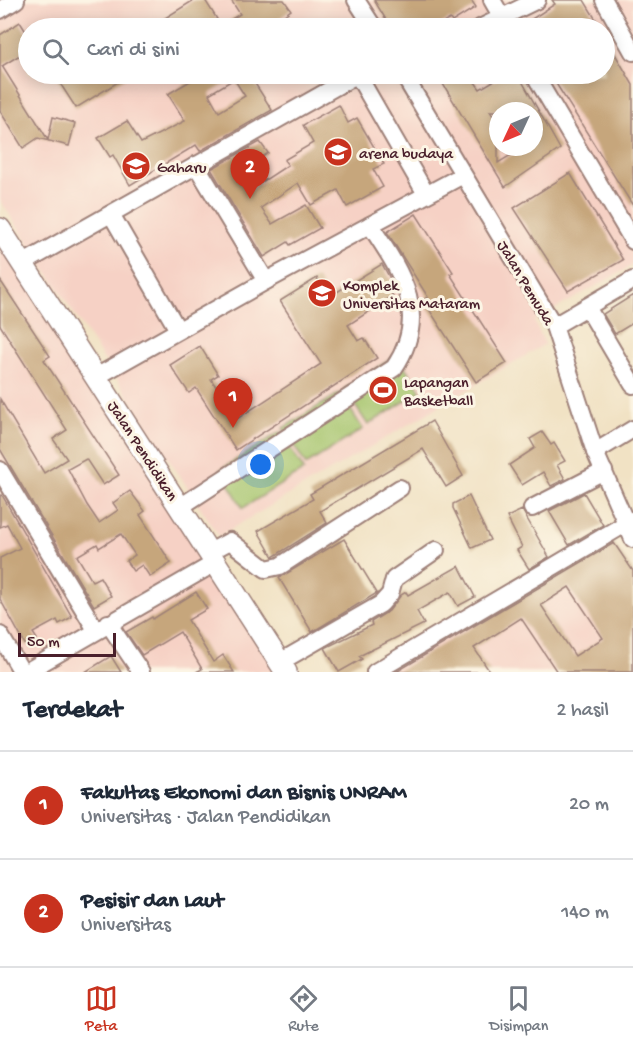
<!DOCTYPE html>
<html lang="id">
<head>
<meta charset="utf-8">
<style>
	:root { --surface:#fff; --page:#f2f2f3; --text:#1f2937; --muted:#747a83; --line:#e0e1e3; --accent:#c8321e }
	body { margin:0; font-family:"Gochi Hand",sans-serif; background:var(--page); color:var(--text) }
	.compass { position:absolute; left:489px; top:102px; width:54px; height:54px; border-radius:50%; background:var(--surface); box-shadow:0 3px 15px #0003; rotate:226deg }
	.scale { position:absolute; left:18px; bottom:15px; width:98px; box-sizing:border-box; padding-left:6px; border:3px solid #4a1f2b; border-top:0; font-size:16px; line-height:21px; white-space:nowrap; color:#4a1f2b; -webkit-text-stroke:4px #fcf5e5; paint-order:stroke }
	.you { position:absolute; left:261px; top:465px; width:21px; height:21px; margin:-15px; border:4px solid #fff; border-radius:50%; background:#1a73e8; box-shadow:0 0 0 9px #1a73e833 }
	.badge { display:grid; place-items:center; width:39px; height:39px; border-radius:50%; background:var(--accent); color:#fff; font-size:20px; font-weight:700 }
	.pin { position:absolute; translate:-50% -50px; filter:drop-shadow(0 2px 3px #0008) }
	.pin::after { content:''; position:absolute; top:32px; width:21px; height:18px; background:inherit; clip-path:polygon(0 0,100% 0,50% 100%) }
	.list { margin:0; padding:0; list-style:none }
	h2 { display:flex; justify-content:space-between; align-items:center; height:78px; margin:0; padding:0 24px; font-size:26px }
	h2 small { font-size:20px; font-weight:400; color:var(--muted) }
	.list li { display:grid; grid-template-columns:39px 1fr auto; gap:18px; align-items:center; box-sizing:border-box; height:108px; padding:0 24px; border-top:2px solid var(--line) }
	.list b { display:block; font-size:22px; white-space:nowrap }
	.list p { margin:0; font-size:20px; white-space:nowrap; color:var(--muted) }
	.list em { font-size:20px; font-style:normal; color:var(--muted) }
	.icon { flex:none; width:33px; height:33px; fill:none; stroke:currentColor; stroke-width:2; stroke-linecap:round; stroke-linejoin:round }
	.map { position:relative; flex:none; width:633px; height:672px; overflow:hidden }
	.search { position:absolute; background:var(--surface); box-shadow:0 3px 15px #0003; left:18px; right:18px; top:18px; height:66px; display:flex; align-items:center; gap:15px; box-sizing:border-box; padding:0 21px; border-radius:33px; color:var(--muted); font-size:22px }
	.sheet { height:294px; background:var(--surface) }
	nav { display:flex; justify-content:space-around; align-items:center; box-sizing:border-box; height:84px; border-top:2px solid var(--line); background:var(--surface); font-size:16px; color:var(--muted) }
	nav a { display:grid; justify-items:center; gap:3px }
	nav .on { color:var(--accent) }
	.map>svg:first-child { display:block }
	.built { fill:#f6d1c5; fill-rule:evenodd }
	.green { fill:#a6c56d; stroke:#78724c; stroke-width:1.5 }
	.building { fill:#c6a67b; fill-rule:evenodd }
	.lines { fill:none; stroke-linecap:round; stroke-linejoin:round }
	.minor-casing { stroke:#9e8078; stroke-width:20 }
	.major-casing { stroke:#9e8078; stroke-width:24 }
	.minor { stroke:#fff; stroke-width:16 }
	.major { stroke:#fff; stroke-width:21 }
	.labels { text-anchor:middle; stroke-width:6; stroke-linejoin:round; paint-order:stroke }
	.poi-label { font-size:16px; fill:#4a1f2b; stroke:#fcf5e5; text-anchor:start }
	.street-label { font-size:16px; fill:#4a1f2b; stroke:#fcf5e5 }
</style>
</head>
<body>
<div class="map">
<svg width="633" height="672" viewBox="0 0 633 672">
	<rect width="100%" height="100%" fill="#fcf5e5"/>
	<filter id="ink" filterUnits="userSpaceOnUse"><feTurbulence type="fractalNoise" baseFrequency=".0167" numOctaves="2"/><feDisplacementMap in="SourceGraphic" scale="12" xChannelSelector="R" yChannelSelector="G"/><feConvolveMatrix kernelMatrix="1 2 1 2 8 2 1 2 1" color-interpolation-filters="sRGB"/></filter>
	<filter id="wash" filterUnits="userSpaceOnUse"><feTurbulence type="fractalNoise" baseFrequency=".008" numOctaves="4" result="noise"/><feDisplacementMap in="SourceGraphic" scale="24" xChannelSelector="R" yChannelSelector="G"/><feGaussianBlur stdDeviation="1.35" result="paint"/><feColorMatrix in="noise" values="0 0 0 0 0 0 0 0 0 0 0 0 0 0 0 0 0 1.4 0 .05"/><feComposite in="paint" operator="in"/></filter>
	<g filter="url(#wash)">
		<rect width="100%" height="100%" fill="#f1e2c4"/>
		<g class="built">
			<path d="M20 0H633V265L534 321 545 344 219 536 0 200V12ZM28 28H604V74H28ZM498 111H534V147H498Z"/>
			<polygon points="0,235 281,672 0,672"/>
			<polygon points="570,548 633,641 633,672 361,672"/>
		</g>
		<g class="green">
			<polygon points="397,355 421,391 368,425 344,389"/>
			<polygon points="340,393 363,429 306,465 283,428"/>
			<polygon points="280,432 304,470 243,508 220,470"/>
		</g>
		<g id="blocks">
			<g class="building">
				<polygon points="194,0 205,0 217,19 203,28 149,28"/>
				<polygon points="231,0 284,0 291,10 272,24 275,28 235,28 230,20 240,14"/>
				<polygon points="374,0 471,0 476,7 452,22 450,19 434,28 391,28"/>
				<polygon points="552,0 584,0 601,28 518,28 555,4"/>
				<polygon points="20,22 28,35 28,50 2,66 48,140 53,117 75,123 69,146 38,138 23,148 0,111 0,35"/>
				<polygon points="604,35 633,85 633,206 550,74 604,74"/>
				<polygon points="54,74 131,74 76,108"/>
				<path d="M202 74H249L272 110 200 151 196 145 130 185 113 155 110 157 98 138 127 121 141 143 185 121 168 94ZM234 79 245 96 219 112 209 94Z"/>
				<path d="M437 74H469L480 89 505 74H518L560 149 505 187ZM490 111H534V147H524L498 163V124Z"/>
				<polygon points="339,105 348,123 357,118 384,164 373,169 383,187 347,207 338,190 311,205 298,183 261,208 272,224 306,205 320,228 290,245 288,242 264,257 211,169 260,142 268,153 239,173 250,190 288,165 284,160 313,143 303,125"/>
				<polygon points="570,173 623,260 568,291 514,208"/>
				<polygon points="416,214 453,272 450,274 507,363 476,382 423,300 428,297 387,232"/>
				<polygon points="382,264 393,284 388,288 393,296 348,325 358,341 364,338 377,358 236,450 196,388 189,393 170,365 200,346 218,375 211,379 237,419 321,364 280,301 317,278 329,297"/>
				<polygon points="0,280 50,356 44,360 119,475 103,485 86,459 68,469 87,505 99,523 118,510 113,503 130,491 145,511 140,515 171,563 150,577 142,565 133,571 126,561 135,555 121,534 99,548 97,544 77,556 92,581 100,577 111,596 94,606 0,449 0,399 44,473 67,459 53,439 67,430 0,325"/>
				<polygon points="633,295 633,323 615,334 603,314"/>
				<polygon points="432,421 463,476 446,487 423,449 320,511 327,523 273,557 258,531 313,499 310,494"/>
				<polygon points="542,432 551,445 554,443 565,461 557,465 565,479 551,486 543,472 522,485 509,465 535,448 530,439"/>
				<polygon points="584,493 603,525 569,545 549,511"/>
				<polygon points="2,495 72,617 59,624 57,620 33,633 37,639 26,646 0,599 0,558 20,548 7,524 0,527 0,496"/>
				<polygon points="469,496 490,540 472,548 453,508 453,504"/>
				<polygon points="522,510 549,557 529,569 517,550 522,547 507,517"/>
				<polygon points="344,539 377,593 312,632 279,578"/>
				<path d="M614 543 633 571V672H557L521 618 474 648 490 672H396ZM569 587 603 638 575 656 541 605Z"/>
				<polygon points="459,566 475,597 458,606 450,592 417,611 424,624 359,656 362,659 339,672 325,648 372,625 371,622 389,611 401,595 406,592 408,595"/>
				<polygon points="196,592 207,609 188,620 213,662 223,655 234,672 196,672 202,669 180,632 142,655 126,632 152,617 153,619"/>
				<polygon points="111,656 121,672 85,672"/>
			</g>
		</g>
	</g>
	<g filter="url(#ink)">
		<use href="#blocks" fill-opacity="0" stroke="#9e8078" stroke-width="1.5"/>
		<g class="lines">
			<g class="minor-casing">
				<g id="minor">
					<polyline points="356,0 374,28"/>
					<polyline points="492,0 508,28"/>
					<polyline points="604,0 633,52"/>
					<polyline points="0,10 16,0"/>
					<polyline points="480,28 537,0"/>
					<polyline points="357,74 426,194"/>
					<polyline points="403,74 554,326 595,452 633,539"/>
					<polyline points="534,74 633,241"/>
					<polyline points="196,165 266,281"/>
					<polyline points="111,214 178,330"/>
					<polyline points="22,264 358,74"/>
					<polyline points="587,307 633,385"/>
					<polyline points="554,326 633,280"/>
					<polyline points="96,377 266,281 463,175"/>
					<polyline points="595,452 633,429"/>
					<polyline points="0,470 96,630"/>
					<path d="M180 507 394 368C431 314 401 272 370 225"/>
					<polyline points="532,508 604,471"/>
					<polyline points="208,553 230,541 266,569 280,566 400,488"/>
					<polyline points="108,623 141,672"/>
					<polyline points="0,635 22,672"/>
					<polyline points="280,662 381,604 390,594 394,579 436,550"/>
					<polyline points="26,672 215,563"/>
					<polyline points="375,672 632,520"/>
				</g>
			</g>
			<g class="major-casing">
				<polyline id="major" points="0,229 286,672"/>
			</g>
			<use href="#minor" class="minor"/>
			<use href="#major" class="major"/>
		</g>
	</g>
	<defs>
		<g id="university-disc" transform="scale(1.5)"><circle r="9.5" fill="#c8321e" stroke="#fcf5e5"/><path d="M0-5L7-2L0 1L-7-2ZM-4 1L0 2.5L4 1V4Q0 6-4 4Z" fill="#fff"/></g>
		<g id="stadium-disc" transform="scale(1.5)"><circle r="9.5" fill="#c8321e" stroke="#fcf5e5"/><path d="M0-5a6.5 5 0 1 0 0 10a6.5 5 0 1 0 0-10ZM-3.5-1.8h7v3.6h-7Z" fill="#fff"/></g>
	</defs>
	<g fill-rule="evenodd">
		<use href="#university-disc" x="338" y="152"/>
		<use href="#university-disc" x="136" y="166"/>
		<use href="#university-disc" x="322" y="293"/>
		<use href="#stadium-disc" x="383" y="390"/>
	</g>
	<g class="labels">
		<g class="poi-label">
			<text x="359" y="158">arena budaya</text>
			<text x="157" y="172">Gaharu</text>
			<text x="343" y="290">Komplek<tspan x="343" dy="18">Universitas Mataram</tspan></text>
			<text x="404" y="387">Lapangan<tspan x="404" dy="18">Basketball</tspan></text>
		</g>
		<g class="street-label">
			<text transform="translate(527 282) rotate(59)" y="6">Jalan Pemuda</text>
			<text transform="translate(144 450) rotate(57)" y="6">Jalan Pendidikan</text>
		</g>
	</g>
</svg>
<svg class="compass" viewBox="-18 -18 36 36"><path d="M0-13l5 13h-10z" fill="#e53935"/><path d="M0 13l5-13h-10z" fill="#747a83"/></svg>
<div class="scale">50 m</div>
<div class="you"></div>
<div class="pin badge" style="left:233px;top:428px">1</div>
<div class="pin badge" style="left:250px;top:199px">2</div>
<div class="search"><svg class="icon" aria-label="search" viewBox="0 0 24 24"><circle cx="10" cy="10" r="6"/><path d="M15 15l6 6"/></svg>Cari di sini</div>
</div>
<section class="sheet">
<h2>Terdekat<small>2 hasil</small></h2>
<ul class="list">
<li><span class="badge">1</span><div><b>Fakultas Ekonomi dan Bisnis UNRAM</b><p>Universitas · Jalan Pendidikan</p></div><em>20 m</em></li>
<li><span class="badge">2</span><div><b>Pesisir dan Laut</b><p>Universitas</p></div><em>140 m</em></li>
</ul>
</section>
<nav>
<a class="on"><svg class="icon" aria-label="map" viewBox="0 0 24 24"><path d="M3 6l6-2 6 2 6-2v14l-6 2-6-2-6 2zM9 4v14M15 6v14"/></svg>Peta</a>
<a><svg class="icon" aria-label="directions" viewBox="0 0 24 24"><path d="M12 3l9 9-9 9-9-9zM9 14v-3h6M13 9l2 2-2 2"/></svg>Rute</a>
<a><svg class="icon" aria-label="saved" viewBox="0 0 24 24"><path d="M7 4h10v16l-5-4-5 4z"/></svg>Disimpan</a>
</nav>
</body>
</html>
